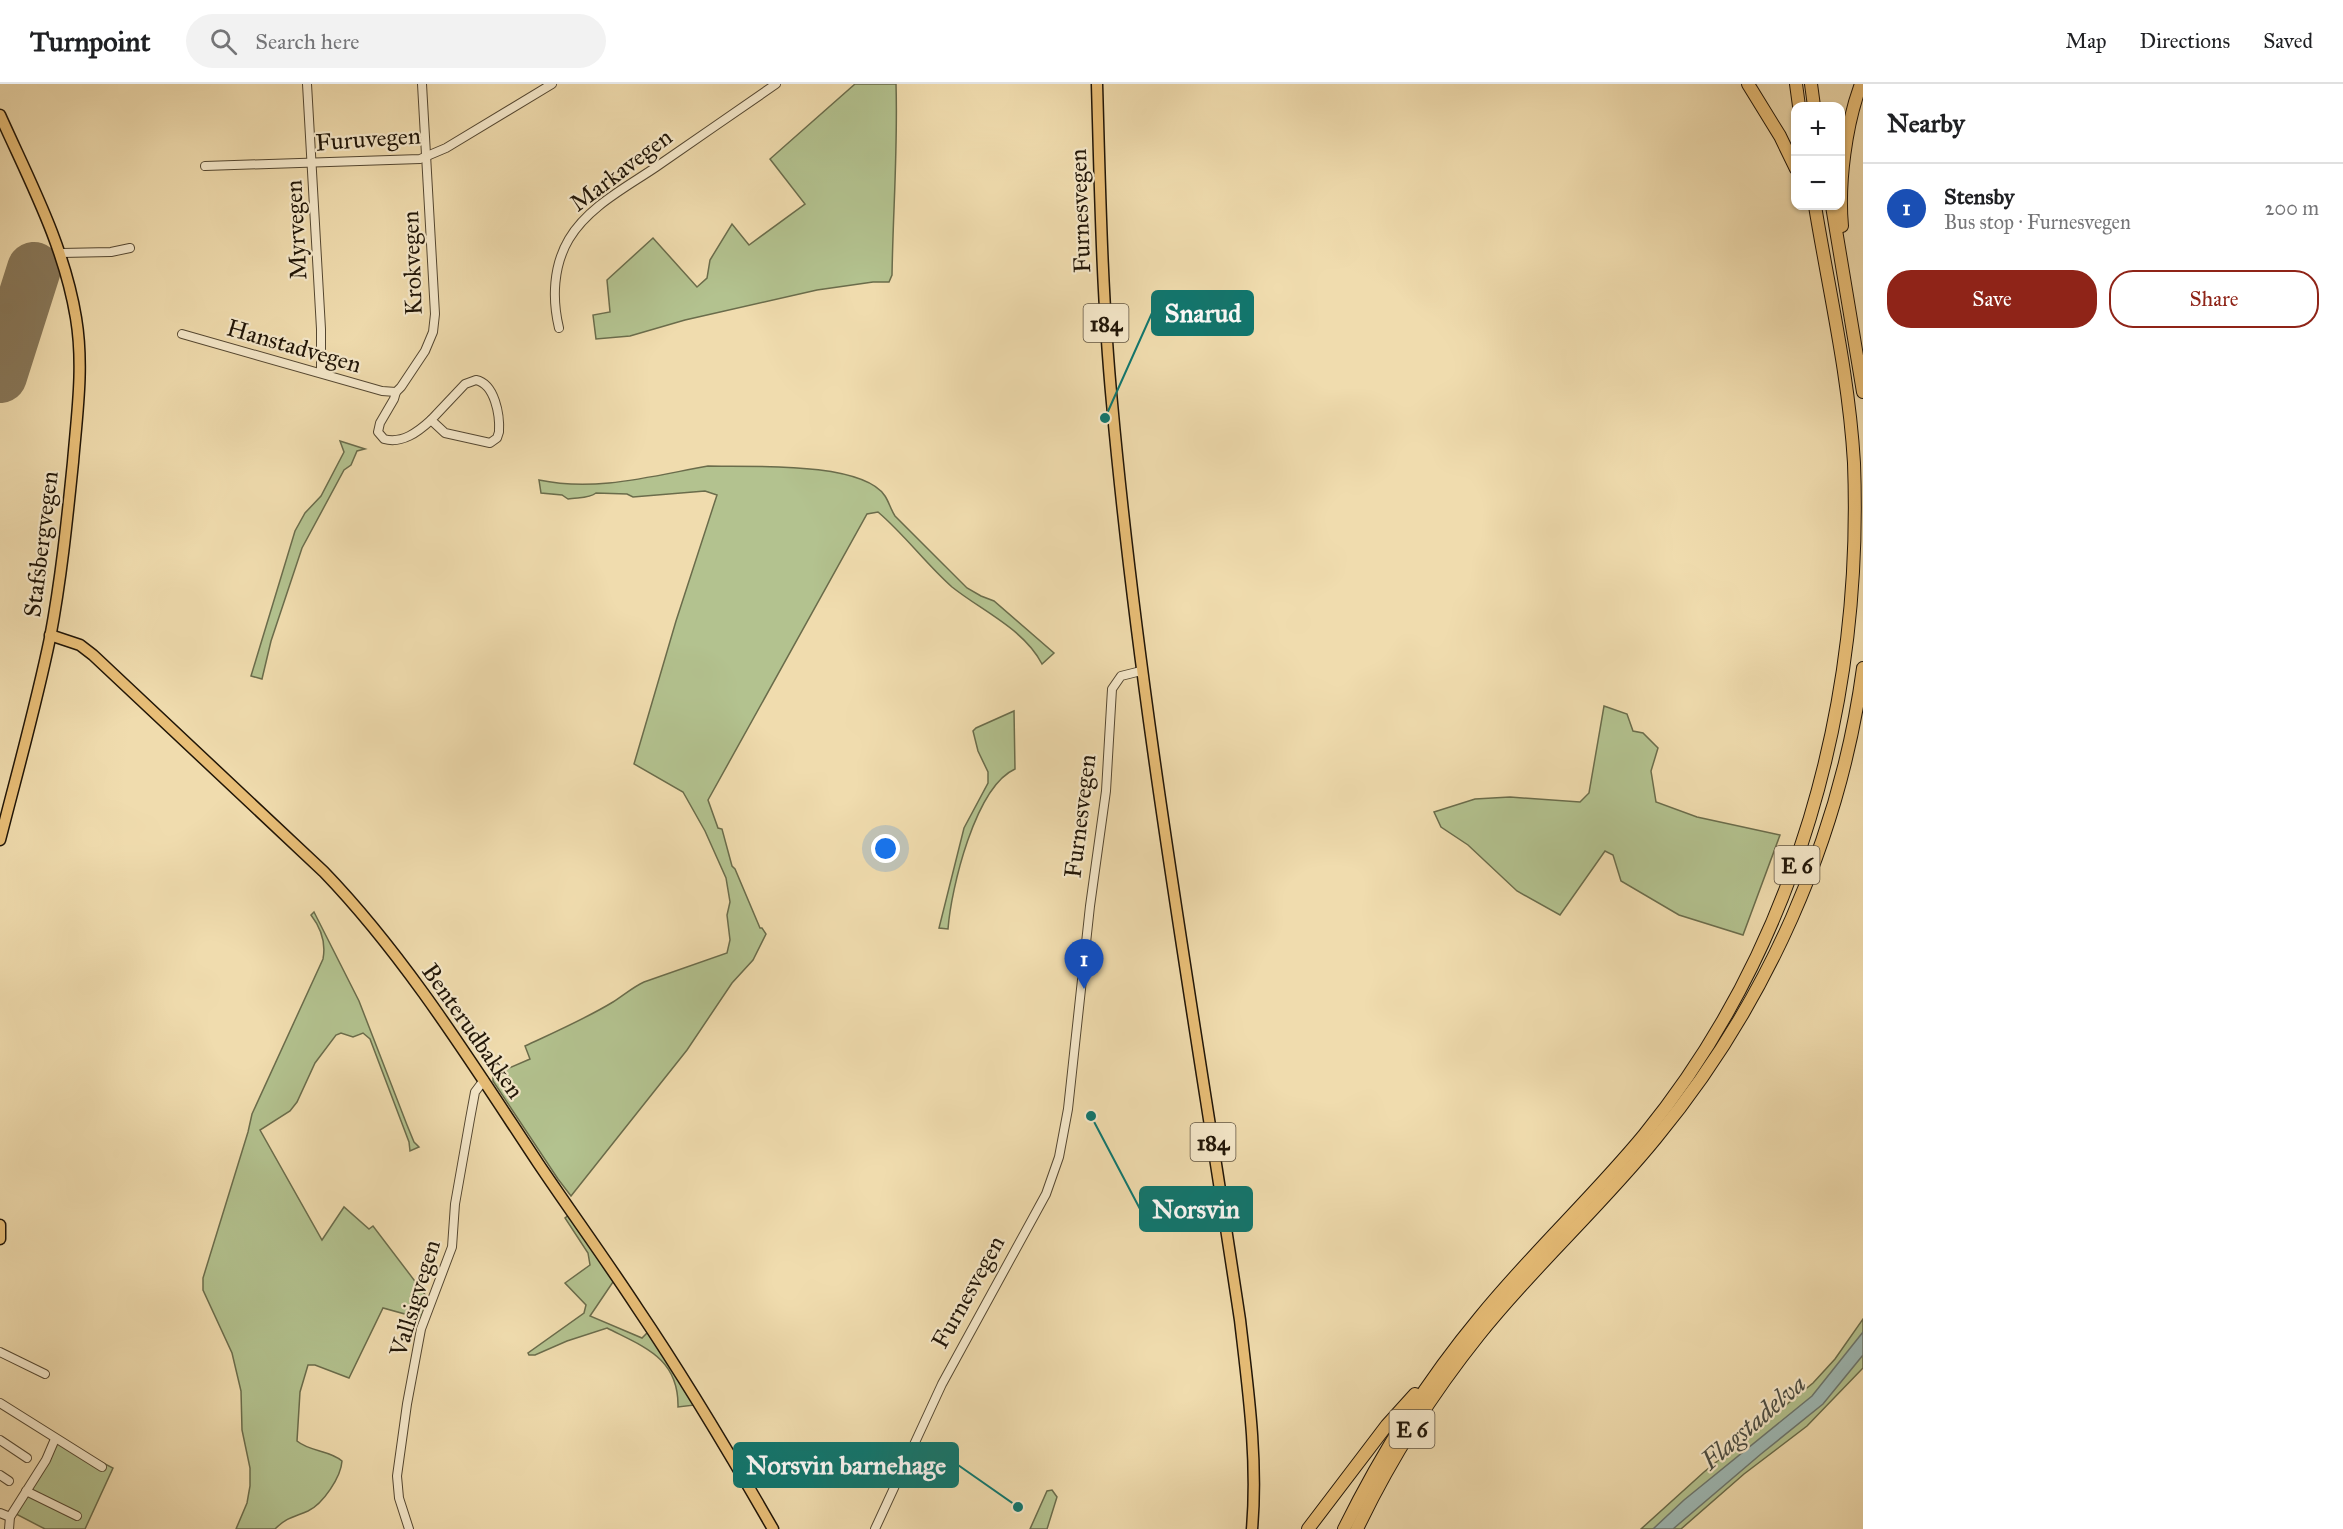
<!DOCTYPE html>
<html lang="en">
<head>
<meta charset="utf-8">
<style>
	:root { --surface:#fff; --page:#f2f2f2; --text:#202124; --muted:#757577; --line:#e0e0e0; --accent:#8f2418 }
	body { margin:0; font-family:"IM FELL Great Primer",serif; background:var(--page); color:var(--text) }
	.controls { position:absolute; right:18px; top:18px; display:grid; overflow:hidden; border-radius:12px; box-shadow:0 2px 4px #0004 }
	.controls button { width:54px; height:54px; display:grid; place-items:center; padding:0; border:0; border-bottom:2px solid var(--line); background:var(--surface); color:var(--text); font:30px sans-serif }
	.you { position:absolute; left:886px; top:765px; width:21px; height:21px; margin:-15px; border:4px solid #fff; border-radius:50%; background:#1a73e8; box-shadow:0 0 0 9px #1a73e833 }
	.badge { display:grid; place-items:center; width:39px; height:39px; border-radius:50%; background:var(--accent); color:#fff; font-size:20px; font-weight:700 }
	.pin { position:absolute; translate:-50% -50px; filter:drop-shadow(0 2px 3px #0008) }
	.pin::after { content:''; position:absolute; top:32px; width:21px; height:18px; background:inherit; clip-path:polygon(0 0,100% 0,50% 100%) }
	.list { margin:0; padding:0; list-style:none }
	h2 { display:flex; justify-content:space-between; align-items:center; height:78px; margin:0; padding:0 24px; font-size:26px }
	h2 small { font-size:20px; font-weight:400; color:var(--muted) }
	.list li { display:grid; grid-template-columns:39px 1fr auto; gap:18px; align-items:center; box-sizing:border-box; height:90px; padding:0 24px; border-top:2px solid var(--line) }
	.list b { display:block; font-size:22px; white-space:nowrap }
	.list p { margin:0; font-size:20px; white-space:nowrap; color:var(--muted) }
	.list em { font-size:20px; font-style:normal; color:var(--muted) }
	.actions { display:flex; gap:12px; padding:18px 24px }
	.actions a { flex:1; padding:14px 0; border:2px solid var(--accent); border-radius:24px; text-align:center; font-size:21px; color:var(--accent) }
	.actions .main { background:var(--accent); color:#fff }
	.icon { flex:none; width:33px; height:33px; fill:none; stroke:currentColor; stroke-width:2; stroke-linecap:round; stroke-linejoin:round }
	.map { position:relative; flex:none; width:1863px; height:1445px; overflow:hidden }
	header { display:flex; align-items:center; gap:36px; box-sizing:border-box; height:84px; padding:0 30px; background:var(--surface); border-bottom:2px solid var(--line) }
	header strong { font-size:28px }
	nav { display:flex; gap:33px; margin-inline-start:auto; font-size:21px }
	.search { width:420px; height:54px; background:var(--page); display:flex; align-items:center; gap:15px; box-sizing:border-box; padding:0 21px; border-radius:33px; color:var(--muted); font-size:22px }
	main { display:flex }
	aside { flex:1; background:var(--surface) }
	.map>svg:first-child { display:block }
	.green { fill:#b3c28f; stroke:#6a6c4b; stroke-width:1.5 }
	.water { fill:#9eb9b5; stroke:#6c776f; stroke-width:1.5 }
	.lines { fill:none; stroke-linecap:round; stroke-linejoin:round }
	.runway { stroke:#88785a; stroke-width:54 }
	.minor-casing { stroke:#544731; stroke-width:10 }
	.major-casing { stroke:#201507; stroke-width:13 }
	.highway-casing { stroke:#201507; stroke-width:14 }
	.minor { stroke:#f5e8ca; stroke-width:8 }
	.major { stroke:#e8be77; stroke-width:10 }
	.highway { stroke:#e8be77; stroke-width:12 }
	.labels { text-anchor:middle; stroke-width:4.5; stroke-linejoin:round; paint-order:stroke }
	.shield { fill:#f5e8ca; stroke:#605442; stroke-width:1.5 }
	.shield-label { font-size:22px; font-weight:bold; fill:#201507 }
	.street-label { font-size:24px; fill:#201507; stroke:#f5e8ca }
	.water-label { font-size:26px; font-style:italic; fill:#4c4e44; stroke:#f5e8ca }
	.leader { fill:none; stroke:#0f766e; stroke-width:2 }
	.callout-dot { fill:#0f766e; stroke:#f5e8ca; stroke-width:2 }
	.callout { fill:#0f766e; stroke:#0f766e; stroke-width:2 }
	.callout-label { font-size:26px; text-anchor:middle; font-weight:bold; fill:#fff }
</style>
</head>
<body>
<header>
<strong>Turnpoint</strong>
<div class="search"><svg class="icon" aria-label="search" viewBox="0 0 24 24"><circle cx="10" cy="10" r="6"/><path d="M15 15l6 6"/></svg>Search here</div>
<nav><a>Map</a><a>Directions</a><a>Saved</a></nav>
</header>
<main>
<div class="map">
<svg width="1863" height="1445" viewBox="0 0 1863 1445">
	<rect width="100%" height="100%" fill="#f0dcae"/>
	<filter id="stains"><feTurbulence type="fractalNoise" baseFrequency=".00333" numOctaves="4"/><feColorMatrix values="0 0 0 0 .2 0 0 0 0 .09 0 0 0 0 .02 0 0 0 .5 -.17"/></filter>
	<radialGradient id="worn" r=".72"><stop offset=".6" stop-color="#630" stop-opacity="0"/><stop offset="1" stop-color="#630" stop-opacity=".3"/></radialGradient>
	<g class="green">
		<path d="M855 0H896C898 63 893 127 892 191L889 198H873L817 206 685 236 630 252 596 255 593 231 610 228 607 196 653 154 697 203 707 194 710 176 732 140 749 161 805 120 770 75Z"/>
		<polygon points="340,357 365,365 357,367 351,381 344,386 302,464 271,557 262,595 251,592 295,447 305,429 321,412 344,368"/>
		<path d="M708 382C747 383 862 377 885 412 889 418 891 426 895 432L967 504 981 512 994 517 1054 569 1042 580C1024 545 982 527 952 503 926 480 905 451 878 428L867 430 708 716 718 744 722 745 732 782 735 785 760 844H762L766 850 753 876 732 899 687 966 571 1112 558 1095 493 997V991L530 975 525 962C555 948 585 935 613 918 624 911 633 903 644 898L727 869 730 856 727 831 730 818 726 794 705 747 683 708 634 680 676 537 717 411 705 407 633 413 627 410 596 409C589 415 577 413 568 415L562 411 541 409 539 396C596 408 652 392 708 382Z"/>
		<polygon points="1604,622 1627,630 1633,647 1643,649 1658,664 1651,687 1656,718 1697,733 1780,751 1743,851 1679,831 1621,797 1613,771 1605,767 1560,831 1517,807 1468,761 1441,743 1434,728 1475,715 1510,713 1580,718 1589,709"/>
		<path d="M1014 627 1015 685C975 703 951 805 948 845L939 844 964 744 988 699V688L978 667 973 647 976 644Z"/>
		<path d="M314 828 359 917 407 1041 414 1058 419 1063 410 1067 409 1058 370 955 363 949 353 953 341 949 336 951 315 979 297 1018 290 1027 260 1046 322 1156 344 1123 369 1145 373 1142 430 1217 423 1235 383 1224 349 1294 315 1281H308L300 1308 297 1357C310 1368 330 1366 342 1377 341 1393 323 1420 308 1427 294 1433 287 1433 275 1445H236L247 1419 250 1402V1384L242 1346 241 1307 232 1269 203 1206V1194L248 1048 252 1030 323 875C326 859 321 844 311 831Z"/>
		<path d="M569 1131 615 1195 590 1232 642 1254 649 1247 695 1321 678 1323C679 1274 644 1263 607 1244L567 1257 535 1271H529L528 1269 584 1229 586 1221 565 1199 590 1181 588 1169 565 1134Z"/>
		<polygon points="1863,1235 1863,1284 1807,1342 1744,1390 1681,1445 1641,1445 1704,1388 1813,1299 1835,1275"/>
		<polygon points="57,1355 113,1384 85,1445 45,1445 16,1430"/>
		<polygon points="1052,1406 1057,1413 1047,1445 1030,1445 1047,1407"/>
	</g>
	<polygon class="water" points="1863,1248 1863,1271 1823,1320 1761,1370 1673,1445 1653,1445 1684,1416 1812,1312"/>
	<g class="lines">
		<polyline class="runway" points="0,292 34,185"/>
		<g class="minor-casing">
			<g id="minor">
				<polyline points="307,0 321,245 321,289"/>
				<path d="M422 0 435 230 433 248 425 267 401 303 396 308 394 315 380 339 378 348 384 355C402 360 418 348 431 336"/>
				<polyline points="205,82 420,75 446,64 552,0"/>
				<polyline points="61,169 111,168 130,164"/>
				<path d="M559 244C552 215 553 182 569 155 588 123 625 104 656 83 696 55 736 28 776 0"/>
				<polyline points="182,250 382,307 396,308"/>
				<path d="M476 296C495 300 500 331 499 348L497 354 490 359 445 349 431 336 465 300Z"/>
				<polyline points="0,1268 45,1290"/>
				<polyline points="0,1319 102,1383"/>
				<polyline points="0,1356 27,1374"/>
				<polyline points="0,1391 9,1397"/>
				<polyline points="26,1407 77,1432"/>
				<polyline points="0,1429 10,1433"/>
				<polyline points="9,1445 10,1433 46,1376 55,1355"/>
				<polyline points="409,1445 399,1414 397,1392 407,1320 421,1245 452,1163 455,1120 470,1035 475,1008 484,996"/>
				<polyline points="875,1445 942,1300 1046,1110 1059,1073 1068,1025 1090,822 1106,707 1112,605 1121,592 1141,587"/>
			</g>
		</g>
		<g class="major-casing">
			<g id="major">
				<path d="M1097 0C1100 106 1102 213 1112 319 1140 626 1194 930 1240 1236 1248 1305 1258 1375 1252 1445"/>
				<path d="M0 31C30 98 64 161 76 234 84 282 77 330 73 378 67 437 61 496 50 554 36 622 17 689 0 756"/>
				<path d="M50 551 80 561 93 571 324 788C406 873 473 981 538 1079 571 1128 606 1176 638 1225 686 1296 730 1370 773 1445"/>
				<polyline points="0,1141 0,1155"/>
			</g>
		</g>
		<g class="highway-casing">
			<g id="highway">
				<polyline points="1748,0 1780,52 1796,85"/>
				<polyline points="1796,0 1799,22"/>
				<polyline points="1811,0 1814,22"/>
				<polyline points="1832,122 1863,308"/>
				<path d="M1842 142C1838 99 1846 40 1861 0"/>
				<polyline points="1308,1445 1387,1341 1415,1310"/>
				<path d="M1344 1445C1381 1370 1426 1298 1480 1233 1532 1169 1592 1114 1644 1051 1797 863 1863 619 1854 379 1849 292 1829 207 1815 122"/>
				<path d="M1357 1445C1390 1376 1431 1311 1479 1251 1534 1182 1600 1123 1656 1054 1766 921 1840 755 1863 584"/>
			</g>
		</g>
		<use href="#minor" class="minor"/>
		<use href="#major" class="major"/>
		<use href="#highway" class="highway"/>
	</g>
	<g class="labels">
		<g class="shield">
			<rect x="1083.5" y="220" width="45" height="38" rx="4.5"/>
			<rect x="1774.5" y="762" width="45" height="38" rx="4.5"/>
			<rect x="1190.5" y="1039" width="45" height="38" rx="4.5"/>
			<rect x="1389.5" y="1326" width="45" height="38" rx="4.5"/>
		</g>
		<g class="shield-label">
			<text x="1106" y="247">184</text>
			<text x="1797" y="789">E 6</text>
			<text x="1213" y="1066">184</text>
			<text x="1412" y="1353">E 6</text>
		</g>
		<g class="street-label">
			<text transform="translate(368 55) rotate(-4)" y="8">Furuvegen</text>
			<text transform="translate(621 86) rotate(-37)" y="8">Markavegen</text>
			<text transform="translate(1080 127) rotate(-92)" y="8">Furnesvegen</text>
			<text transform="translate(296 146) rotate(-93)" y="8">Myrvegen</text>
			<text transform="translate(412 179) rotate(-92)" y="8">Krokvegen</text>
			<text transform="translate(294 262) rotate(16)" y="8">Hanstadvegen</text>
			<text transform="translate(41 460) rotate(-83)" y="8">Stafsbergvegen</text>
			<text transform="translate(1080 732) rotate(-83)" y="8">Furnesvegen</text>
			<text transform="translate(473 947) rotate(55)" y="8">Benterudbakken</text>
			<text transform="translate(968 1208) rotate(-61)" y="8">Furnesvegen</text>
			<text transform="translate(415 1214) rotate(-73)" y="8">Vallsigvegen</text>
		</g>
		<g class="water-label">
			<text transform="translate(1753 1338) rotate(-41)" y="9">Flagstadelva</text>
		</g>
	</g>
	<path class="leader" d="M1105 334L1152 229M1091 1032L1140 1125M1018 1423L958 1381"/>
	<g class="callout-dot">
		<circle cx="1105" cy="334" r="6"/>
		<circle cx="1091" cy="1032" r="6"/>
		<circle cx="1018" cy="1423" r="6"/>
	</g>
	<g class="callout">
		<rect x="1152" y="207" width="101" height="44" rx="6"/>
		<rect x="1140" y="1103" width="112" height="44" rx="6"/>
		<rect x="734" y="1359" width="224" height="44" rx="6"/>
	</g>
	<g class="callout-label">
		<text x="1203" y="238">Snarud</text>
		<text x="1196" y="1134">Norsvin</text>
		<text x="846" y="1390">Norsvin barnehage</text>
	</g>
	<rect width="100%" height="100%" filter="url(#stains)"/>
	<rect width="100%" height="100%" fill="url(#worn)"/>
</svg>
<div class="controls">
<button>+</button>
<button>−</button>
</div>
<div class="you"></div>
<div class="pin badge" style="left:1084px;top:905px;background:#1a4fb4">1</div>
</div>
<aside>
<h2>Nearby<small></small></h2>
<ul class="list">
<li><span class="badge" style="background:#1a4fb4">1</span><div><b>Stensby</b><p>Bus stop · Furnesvegen</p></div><em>200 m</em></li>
</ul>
<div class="actions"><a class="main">Save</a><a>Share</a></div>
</aside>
</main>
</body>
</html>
